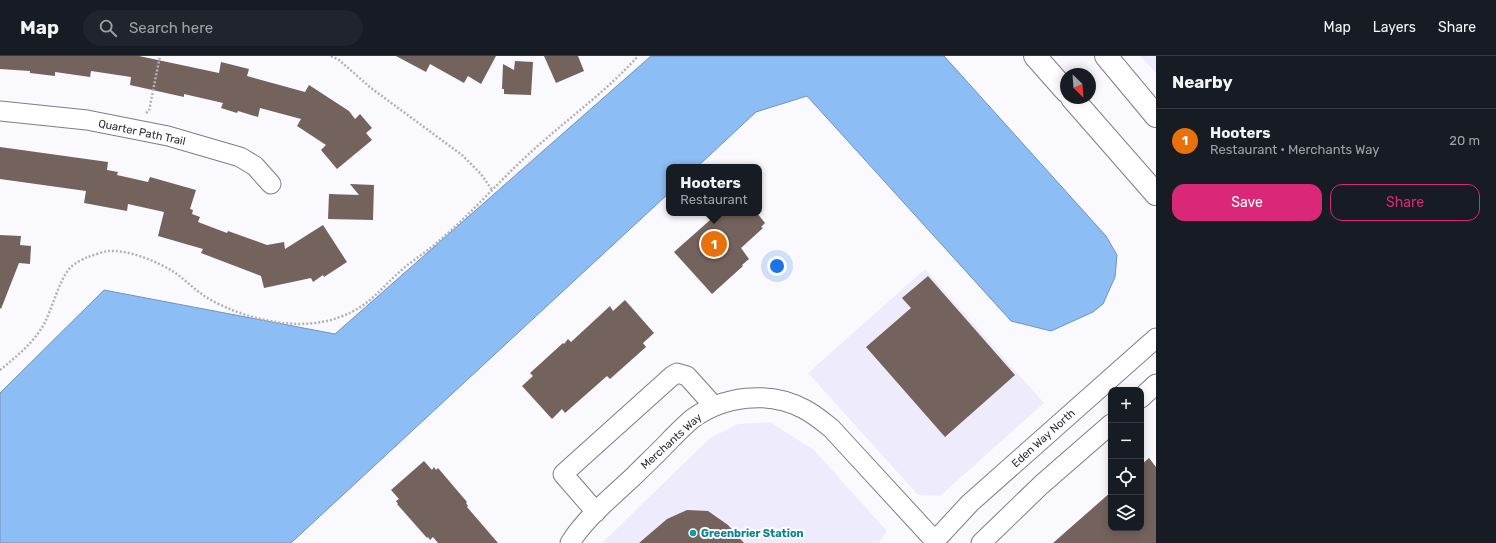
<!DOCTYPE html>
<html lang="en">
<head>
<meta charset="utf-8">
<style>
	:root { --surface:#171b24; --page:#20242c; --text:#f1f3f6; --muted:#9ea1a6; --line:#363941; --accent:#db2777 }
	body { margin:0; font-family:Rubik,sans-serif; background:var(--page); color:var(--text) }
	.controls { position:absolute; right:12px; bottom:12px; display:grid; overflow:hidden; border-radius:8px; box-shadow:0 2px 10px #0003 }
	.controls button { width:36px; height:36px; display:grid; place-items:center; padding:0; border:0; border-bottom:1px solid var(--line); background:var(--surface); color:var(--text); font:20px sans-serif }
	.compass { position:absolute; left:1060px; top:12px; width:36px; height:36px; border-radius:50%; background:var(--surface); box-shadow:0 2px 10px #0003; rotate:155deg }
	.you { position:absolute; left:777px; top:210px; width:14px; height:14px; margin:-10px; border:3px solid #fff; border-radius:50%; background:#1a73e8; box-shadow:0 0 0 6px #1a73e833 }
	.badge { display:grid; place-items:center; width:26px; height:26px; border-radius:50%; background:var(--accent); color:#fff; font-size:13px; font-weight:700 }
	.pin { position:absolute; translate:-50% -50%; border:2px solid #fff; box-shadow:0 1px 4px #0006 }
	.popup { position:absolute; left:666px; top:108px; width:96px; height:52px; box-sizing:border-box; display:grid; place-content:center; border-radius:8px; background:var(--surface); filter:drop-shadow(0 1px 3px #0005); font-size:13px; white-space:nowrap; color:var(--muted) }
	.popup b { font-size:15px; color:var(--text) }
	.popup::after { content:''; position:absolute; left:50%; top:100%; margin-left:-8px; border:8px solid transparent; border-top-color:var(--surface) }
	.list { margin:0; padding:0; list-style:none }
	h2 { display:flex; justify-content:space-between; align-items:center; height:52px; margin:0; padding:0 16px; font-size:17px }
	h2 small { font-size:13px; font-weight:400; color:var(--muted) }
	.list li { display:grid; grid-template-columns:26px 1fr auto; gap:12px; align-items:center; box-sizing:border-box; height:64px; padding:0 16px; border-top:1px solid var(--line) }
	.list b { display:block; font-size:15px; white-space:nowrap }
	.list p { margin:0; font-size:13px; white-space:nowrap; color:var(--muted) }
	.list em { font-size:13px; font-style:normal; color:var(--muted) }
	.actions { display:flex; gap:8px; padding:12px 16px }
	.actions a { flex:1; padding:9px 0; border:1px solid var(--accent); border-radius:12px; text-align:center; font-size:14px; color:var(--accent) }
	.actions .main { background:var(--accent); color:#fff }
	.icon { flex:none; width:22px; height:22px; fill:none; stroke:currentColor; stroke-width:2; stroke-linecap:round; stroke-linejoin:round }
	.map { position:relative; flex:none; width:1156px; height:487px; overflow:hidden }
	header { display:flex; align-items:center; gap:24px; box-sizing:border-box; height:56px; padding:0 20px; background:var(--surface); border-bottom:1px solid var(--line) }
	header strong { font-size:19px }
	nav { display:flex; gap:22px; margin-inline-start:auto; font-size:14px }
	.search { width:280px; height:36px; background:var(--page); display:flex; align-items:center; gap:10px; box-sizing:border-box; padding:0 14px; border-radius:22px; color:var(--muted); font-size:15px }
	main { display:flex }
	aside { flex:1; background:var(--surface) }
	.map>svg:first-child { display:block }
	.built { fill:#eeecfc }
	.water { fill:#8cbdf5; stroke:#7092bc }
	.building { fill:#74625c }
	.lines { fill:none; stroke-linecap:round; stroke-linejoin:round }
	.minor-casing { stroke:#7d7b8c; stroke-width:21 }
	.major-casing { stroke:#7d7b8c; stroke-width:24 }
	.path { stroke:#b1b1b6; stroke-width:2.5; stroke-dasharray:2 2; stroke-linecap:butt }
	.minor { stroke:#fff; stroke-width:19 }
	.major { stroke:#fff; stroke-width:22 }
	.culture-dot { fill:#0f9aa8; stroke:#fff; stroke-width:1.5 }
	.labels { text-anchor:middle; stroke-width:4; stroke-linejoin:round; paint-order:stroke }
	.street-label { font-size:11px; fill:#2f2e36; stroke:#fff }
	.culture-label { font-size:11px; font-weight:bold; fill:#0d838f; stroke:#fff; text-anchor:start }
</style>
</head>
<body>
<header>
<strong>Map</strong>
<div class="search"><svg class="icon" aria-label="search" viewBox="0 0 24 24"><circle cx="10" cy="10" r="6"/><path d="M15 15l6 6"/></svg>Search here</div>
<nav><a>Map</a><a>Layers</a><a>Share</a></nav>
</header>
<main>
<div class="map">
<svg width="1156" height="487" viewBox="0 0 1156 487">
	<rect width="100%" height="100%" fill="#fafafe"/>
	<g class="built">
		<polygon points="1140,0 1156,0 1156,17"/>
		<polygon points="925,213 1044,347 940,440 918,439 808,317"/>
		<polygon points="770,366 814,394 887,475 879,487 602,487 710,382 738,368"/>
	</g>
	<polygon class="water" points="651,0 944,0 1106,180 1117,199 1115,221 1103,248 1093,256 1051,275 1011,265 807,40 756,56 697,111 669,111 669,137 291,487 0,487 0,337 104,234 335,278"/>
	<g class="building">
		<polygon points="0,0 139,0 219,17 221,6 249,13 247,20 305,36 309,29 349,55 355,63 360,58 372,72 366,77 372,84 337,113 321,94 326,89 297,70 301,63 260,52 258,61 238,55 237,57 221,52 223,47 184,38 184,41 130,29 131,21 91,15 90,21 55,16 55,20 30,17 30,15 0,13"/>
		<polygon points="396,0 496,0 481,28 468,20 464,27 430,8 426,16"/>
		<polygon points="544,0 578,0 584,15 556,27"/>
		<polygon points="515,5 533,6 531,39 504,38 504,33 502,33 503,8 514,14"/>
		<polygon points="0,91 108,106 107,114 118,116 117,119 148,126 150,121 196,134 190,153 193,154 192,158 200,161 198,166 227,177 228,175 267,189 284,186 285,193 323,169 347,206 324,221 323,219 313,226 311,222 264,232 261,220 201,197 203,193 158,180 164,156 128,148 127,155 84,147 86,135 0,123"/>
		<polygon points="350,128 374,129 373,164 328,163 329,138 359,139"/>
		<polygon points="718,157 757,157 765,167 761,171 763,172 741,192 749,203 742,209 743,210 712,238 674,196"/>
		<polygon points="0,179 21,180 20,189 31,190 30,208 19,207 1,253 0,252"/>
		<polygon points="928,220 1015,319 945,381 866,291 911,252 902,242"/>
		<polygon points="625,244 654,277 643,287 646,291 610,323 607,320 565,357 562,353 552,363 522,330 533,320 530,317 563,287 564,288 568,283 571,286 610,250 613,255"/>
		<polygon points="1149,402 1156,411 1156,487 1053,487 1111,436 1111,472 1141,472 1141,409"/>
		<polygon points="424,405 432,414 434,411 436,414 438,412 467,446 466,447 468,450 467,451 498,487 438,487 433,481 430,484 428,481 427,482 397,448 398,448 396,445 399,443 391,434"/>
		<polygon points="687,454 708,455 728,469 744,487 639,487 667,463"/>
	</g>
	<g class="lines">
		<g class="minor-casing">
			<g id="minor">
				<polyline points="0,55 87,64 168,80 240,101 255,110 271,128"/>
				<polyline points="1141,342 1156,328"/>
				<polyline points="596,456 563,418 672,320 677,317 687,320 714,350"/>
				<path d="M570 487C586 461 613 440 635 419 647 407 660 395 672 382 678 376 685 369 692 363 723 340 769 334 804 353 814 358 822 365 831 372L935 485"/>
				<polyline points="933,487 970,447 1156,282"/>
				<polyline points="981,487 1041,429 1111,368"/>
			</g>
		</g>
		<g class="major-casing">
			<g id="major">
				<polyline points="1035,0 1066,35"/>
				<polyline points="1106,0 1156,60"/>
				<polyline points="1072,42 1156,138"/>
			</g>
		</g>
		<g class="path">
			<polyline points="331,0 339,4 371,32 462,99 481,118 492,134"/>
			<polyline points="146,57 149,55 160,0"/>
			<path d="M0 314C16 301 32 288 43 270 52 254 59 223 71 211 75 207 83 203 88 201 94 199 102 196 108 195 130 194 156 205 174 216 184 223 193 232 203 239 211 245 223 250 232 254 265 267 306 274 340 261 371 250 381 231 404 212 416 202 429 194 440 184 472 157 500 124 531 96 567 63 606 36 638 0"/>
		</g>
		<use href="#minor" class="minor"/>
		<use href="#major" class="major"/>
	</g>
	<circle class="culture-dot" cx="693" cy="477" r="4"/>
	<g class="labels">
		<g class="street-label">
			<text transform="translate(142 76) rotate(12)" y="4">Quarter Path Trail</text>
			<text transform="translate(1043 382) rotate(-42)" y="4">Eden Way North</text>
			<text transform="translate(671 385) rotate(-42)" y="4">Merchants Way</text>
		</g>
		<g class="culture-label">
			<text x="701" y="481">Greenbrier Station</text>
		</g>
	</g>
</svg>
<div class="controls">
<button>+</button>
<button>−</button>
<button><svg class="icon" aria-label="locate" viewBox="0 0 24 24"><circle cx="12" cy="12" r="6"/><path d="M12 2v4M12 18v4M2 12h4M18 12h4"/></svg></button>
<button><svg class="icon" aria-label="layers" viewBox="0 0 24 24"><path d="M12 4l9 5-9 5-9-5zM3 14l9 5 9-5"/></svg></button>
</div>
<svg class="compass" viewBox="-18 -18 36 36"><path d="M0-13l5 13h-10z" fill="#e53935"/><path d="M0 13l5-13h-10z" fill="#9ea1a6"/></svg>
<div class="you"></div>
<div class="pin badge" style="left:714px;top:188px;background:#e8710a">1</div>
<div class="popup"><b>Hooters</b>Restaurant</div>
</div>
<aside>
<h2>Nearby<small></small></h2>
<ul class="list">
<li><span class="badge" style="background:#e8710a">1</span><div><b>Hooters</b><p>Restaurant · Merchants Way</p></div><em>20 m</em></li>
</ul>
<div class="actions"><a class="main">Save</a><a>Share</a></div>
</aside>
</main>
</body>
</html>
